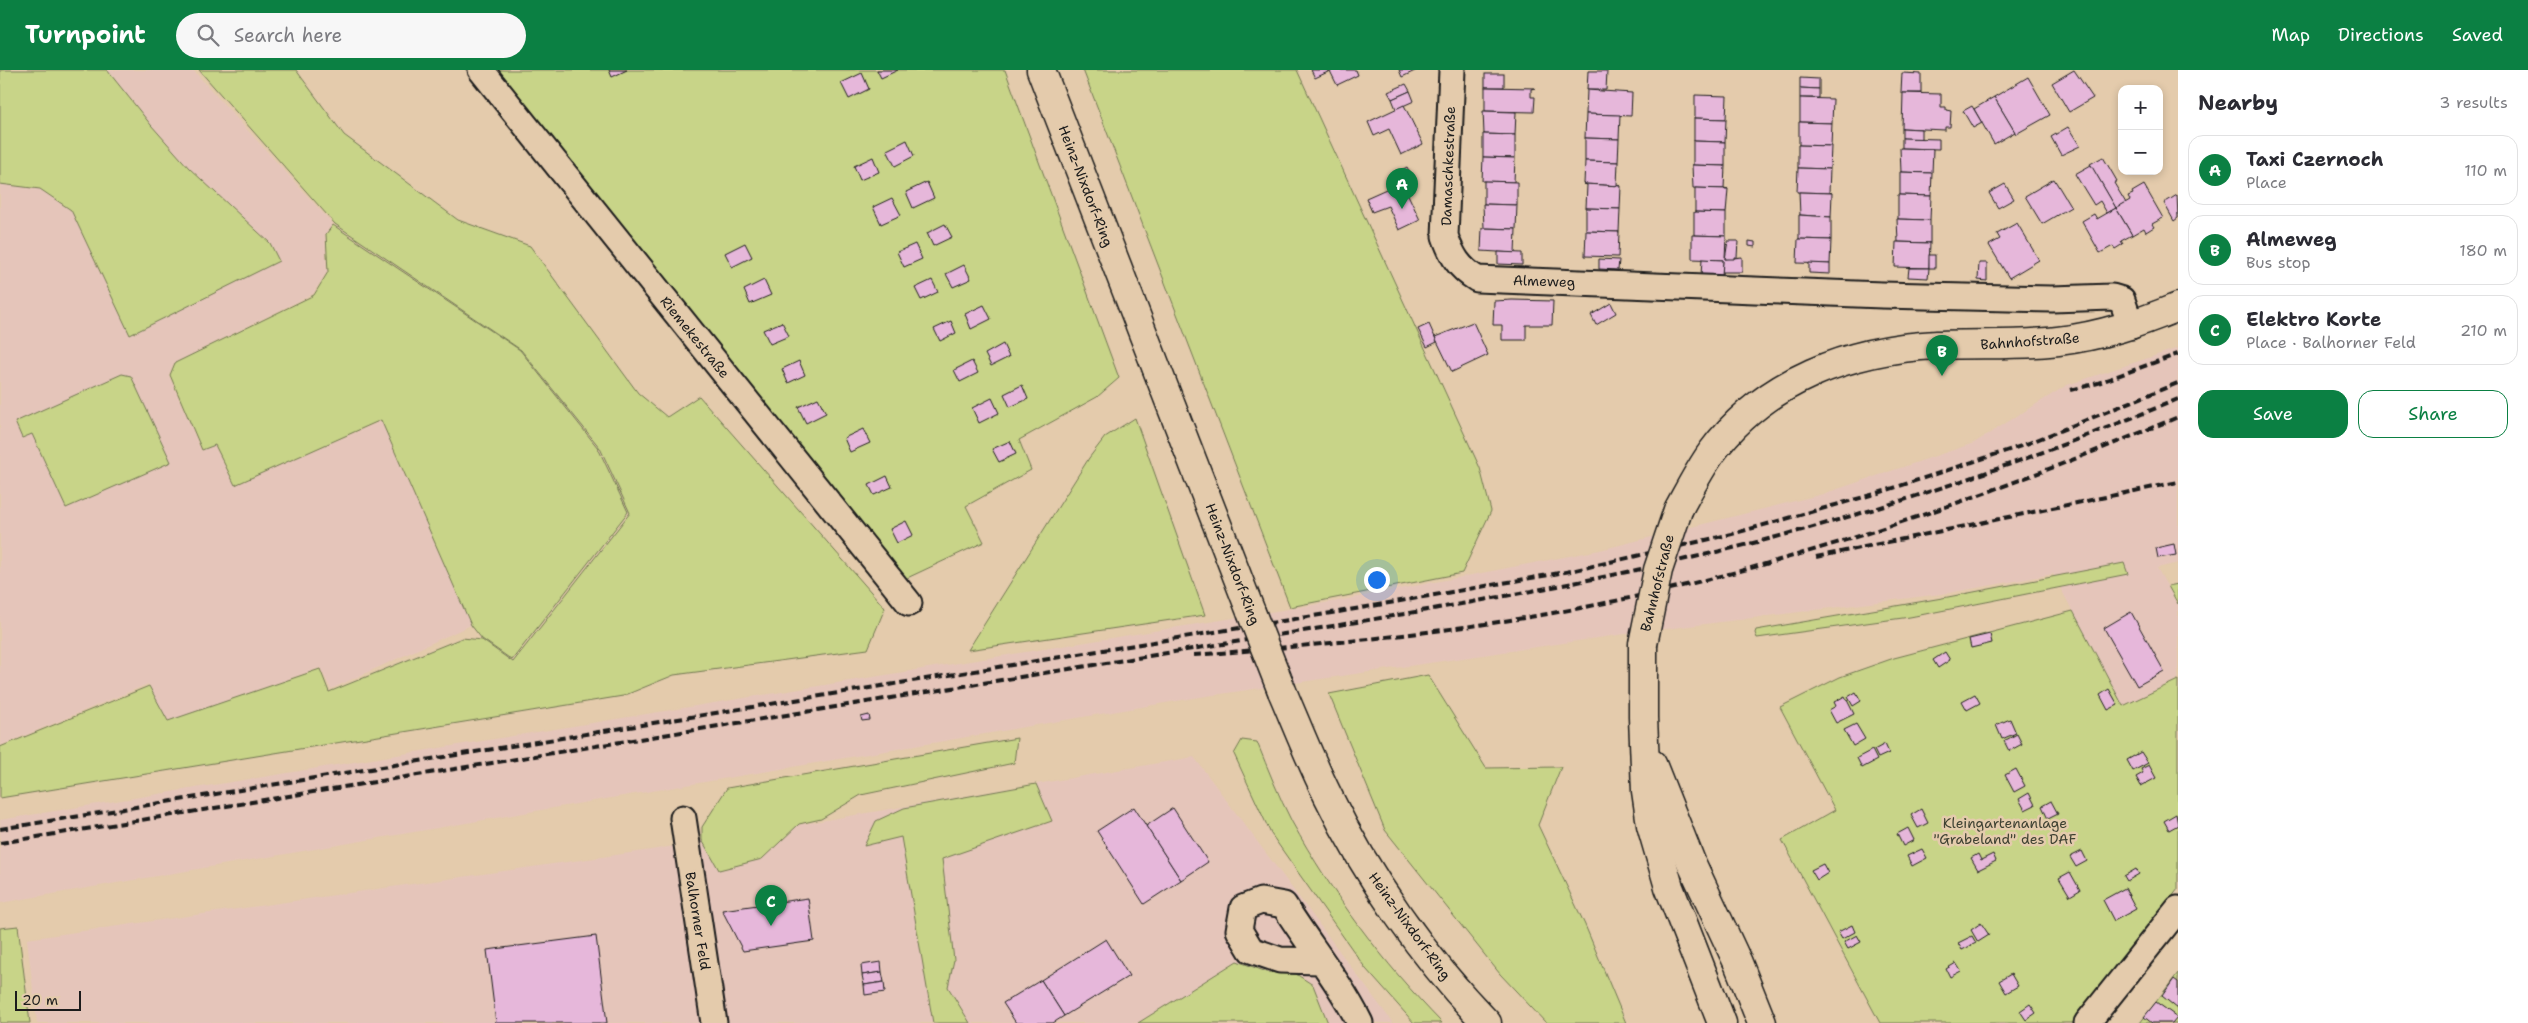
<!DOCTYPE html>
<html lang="en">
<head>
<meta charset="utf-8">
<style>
	:root { --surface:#fff; --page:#f7f7f7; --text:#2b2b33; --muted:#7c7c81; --line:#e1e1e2; --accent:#0b8043 }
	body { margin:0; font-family:"Shantell Sans",sans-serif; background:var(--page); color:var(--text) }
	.controls { position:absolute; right:15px; top:15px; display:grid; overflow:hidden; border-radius:10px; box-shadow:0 2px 8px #0003 }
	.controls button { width:45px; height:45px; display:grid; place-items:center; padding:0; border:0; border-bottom:1px solid var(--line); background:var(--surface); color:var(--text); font:25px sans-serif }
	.scale { position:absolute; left:15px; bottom:12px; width:66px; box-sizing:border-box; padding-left:5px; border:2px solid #1c1c1c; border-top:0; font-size:14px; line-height:18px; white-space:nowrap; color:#1c1c1c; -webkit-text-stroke:4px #e4cbac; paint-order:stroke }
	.you { position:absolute; left:1376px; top:509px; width:18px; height:18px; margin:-12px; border:4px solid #fff; border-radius:50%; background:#1a73e8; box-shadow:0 0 0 8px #1a73e833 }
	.badge { display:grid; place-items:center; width:32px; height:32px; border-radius:50%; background:var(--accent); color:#fff; font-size:16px; font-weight:700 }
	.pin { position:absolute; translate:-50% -41px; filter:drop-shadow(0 1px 2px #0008) }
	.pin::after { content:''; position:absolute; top:26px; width:18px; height:15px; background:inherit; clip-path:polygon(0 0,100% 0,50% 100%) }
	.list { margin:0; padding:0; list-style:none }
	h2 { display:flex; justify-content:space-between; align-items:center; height:65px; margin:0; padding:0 20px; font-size:21px }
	h2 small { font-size:16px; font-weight:400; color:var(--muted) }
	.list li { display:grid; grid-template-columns:32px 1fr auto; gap:15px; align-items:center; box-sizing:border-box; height:70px; margin:0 10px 10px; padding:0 10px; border:1px solid var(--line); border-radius:15px }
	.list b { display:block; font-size:19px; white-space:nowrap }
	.list p { margin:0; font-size:16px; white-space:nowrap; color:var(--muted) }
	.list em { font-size:16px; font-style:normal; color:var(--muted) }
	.actions { display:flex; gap:10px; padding:15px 20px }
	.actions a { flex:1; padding:11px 0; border:1px solid var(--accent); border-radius:15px; text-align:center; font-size:18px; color:var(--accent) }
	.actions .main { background:var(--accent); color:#fff }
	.icon { flex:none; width:28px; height:28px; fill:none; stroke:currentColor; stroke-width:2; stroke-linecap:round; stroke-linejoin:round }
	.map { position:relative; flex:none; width:2178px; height:953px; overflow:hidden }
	header { display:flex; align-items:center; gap:30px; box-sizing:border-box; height:70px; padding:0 25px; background:var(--accent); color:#fff }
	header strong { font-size:24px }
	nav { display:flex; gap:28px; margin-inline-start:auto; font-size:18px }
	.search { width:350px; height:45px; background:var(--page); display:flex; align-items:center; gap:12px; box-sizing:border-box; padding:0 18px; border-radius:28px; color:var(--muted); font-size:19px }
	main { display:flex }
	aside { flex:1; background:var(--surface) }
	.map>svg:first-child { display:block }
	.built { fill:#e5c5ba }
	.green { fill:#c8d488; stroke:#727852 }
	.building { fill:#e6b7da; stroke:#1c1c1c }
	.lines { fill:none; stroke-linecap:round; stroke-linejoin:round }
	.street-casing { stroke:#1c1c1c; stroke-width:29 }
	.secondary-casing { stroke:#1c1c1c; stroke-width:31 }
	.street { stroke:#e4cbac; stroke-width:25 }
	.secondary { stroke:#e4cbac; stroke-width:28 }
	.rail { stroke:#1c1c1c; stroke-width:4; stroke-dasharray:8 4; stroke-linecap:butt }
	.secondary-bridge-casing { stroke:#1c1c1c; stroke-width:31; stroke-linecap:butt }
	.secondary-bridge { stroke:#e4cbac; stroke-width:28 }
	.labels { text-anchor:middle; stroke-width:5; stroke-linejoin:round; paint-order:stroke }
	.street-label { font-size:14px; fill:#1c1c1c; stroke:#e4cbac }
	.park-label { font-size:14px; fill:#3e4132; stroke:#e4cbac }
</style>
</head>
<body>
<header>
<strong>Turnpoint</strong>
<div class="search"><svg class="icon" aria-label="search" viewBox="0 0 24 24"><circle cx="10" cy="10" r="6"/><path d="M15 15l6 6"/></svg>Search here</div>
<nav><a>Map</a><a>Directions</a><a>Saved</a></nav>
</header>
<main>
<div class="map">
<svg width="2178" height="953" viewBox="0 0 2178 953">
	<rect width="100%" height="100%" fill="#e4cbac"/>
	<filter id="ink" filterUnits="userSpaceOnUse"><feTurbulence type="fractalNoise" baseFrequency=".02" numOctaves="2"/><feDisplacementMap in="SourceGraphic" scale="10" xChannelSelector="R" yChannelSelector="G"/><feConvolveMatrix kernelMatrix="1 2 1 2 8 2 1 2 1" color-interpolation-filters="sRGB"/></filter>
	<g filter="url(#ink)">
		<g class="built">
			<polygon points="107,0 193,0 333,154 325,164 327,202 313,224 174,293 169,305 201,380 214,375 235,415 381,351 471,555 331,619 320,598 168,651 148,614 0,676 0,114 40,119 71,140 130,265 278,190 270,173 189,98 151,55"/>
			<polygon points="2178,278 2178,493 2157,498 2178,535 2178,609 2123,636 2053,504 1949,523 1618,565 1200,627 0,833 0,750 1337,531 1600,480 1823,424 1974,373 2067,315"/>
			<polygon points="1194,687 1393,953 1328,953 1313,915 1296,904 1267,902 1237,891 1138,953 37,953 27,869 651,780"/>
		</g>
		<g class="green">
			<polygon points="0,0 107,0 151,55 189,98 270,173 279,191 130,265 71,140 40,119 0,114"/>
			<polygon points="199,0 296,0 344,65 458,150 530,176 638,323 667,347 699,326 885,538 868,579 674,605 623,626 0,728 0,677 149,616 168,651 320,599 329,622 462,568 482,570 513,592 630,443 600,378 521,280 335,154"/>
			<polygon points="498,0 1005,0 1119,308 1097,327 1019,370 1031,400 966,436 984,472 905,509 622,165"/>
			<polygon points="1083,0 1297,0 1480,398 1491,441 1462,503 1290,537"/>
			<polygon points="333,155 520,280 598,378 628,442 512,590 482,569 471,555 381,350 235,415 215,375 202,380 170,305 175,293 314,225 328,202 326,164"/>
			<polygon points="122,304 131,306 171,392 66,438 32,364 22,368 15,352"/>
			<polygon points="1135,348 1205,545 968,580 1089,388 1105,367"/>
			<polygon points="2124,493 2128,504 1910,547 1757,568 1755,563 1756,560 1948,527"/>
			<polygon points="2178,514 2178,534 2168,516"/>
			<polygon points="2073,541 2123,636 2178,610 2178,819 2074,953 1880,953 1782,770 1835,740 1780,637 1840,607 1894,588"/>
			<polygon points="1428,605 1486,698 1561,697 1538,755 1585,855 1626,953 1546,953 1500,904 1385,760 1329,624"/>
			<polygon points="1017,668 1014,693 861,725 821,749 799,754 762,789 719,800 702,770 702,757 727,718"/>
			<path d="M1242 670 1257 672C1268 699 1279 727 1292 752 1332 824 1384 894 1442 953H1414L1366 899 1271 764 1234 684Z"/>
			<polygon points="1036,714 1052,751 942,789 954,890 948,917 970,953 933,953 901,767 864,776 876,751 904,738"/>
			<polygon points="18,856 30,953 0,953 0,858"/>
			<polygon points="1237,891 1267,902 1296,904 1313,915 1328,953 1138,953"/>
			<polygon points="2178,903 2178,953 2140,953"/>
		</g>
		<g class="building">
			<polygon points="609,0 627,0 612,7"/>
			<polygon points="877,0 898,0 881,8"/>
			<polygon points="1311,0 1356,0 1358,5 1337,15 1330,1 1315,8"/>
			<polygon points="1399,0 1417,0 1402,7"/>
			<polygon points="2074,0 2093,28 2069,42 2052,13"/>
			<polygon points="1588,1 1607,1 1606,20 1587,20"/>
			<polygon points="862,3 869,19 849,29 841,13"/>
			<polygon points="1902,3 1921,4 1921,23 1901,23"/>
			<rect x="1485" y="4" width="19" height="13"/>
			<polygon points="2028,7 2050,45 2016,64 1994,27"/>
			<polygon points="1800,8 1819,9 1819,19 1800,18"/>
			<polygon points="1406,14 1410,21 1392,29 1388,22"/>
			<polygon points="1485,17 1535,18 1531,19 1531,27 1535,27 1534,42 1485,41"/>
			<polygon points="1800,18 1819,19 1819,28 1800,28"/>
			<polygon points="1587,20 1632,23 1631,46 1586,44"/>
			<polygon points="1410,21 1414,31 1396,39 1392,29"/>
			<polygon points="1903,23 1941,24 1941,37 1946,37 1946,40 1951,41 1950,57 1945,57 1945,60 1902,58"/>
			<polygon points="1695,25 1727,26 1726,49 1695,48"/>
			<polygon points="1994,27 2015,62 1994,74 1974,39"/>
			<polygon points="1800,28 1833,29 1832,53 1800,52"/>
			<polygon points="1404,35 1423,74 1401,85 1389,59 1374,66 1368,52"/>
			<polygon points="1972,36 1982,53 1973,58 1963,41"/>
			<polygon points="1483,41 1516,42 1515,65 1484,64"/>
			<polygon points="1586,44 1620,45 1619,69 1585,68"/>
			<polygon points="1694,48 1726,49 1725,72 1694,71"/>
			<polygon points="1799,52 1832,53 1831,76 1799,75"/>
			<polygon points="2068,57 2080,76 2061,85 2051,67"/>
			<polygon points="1902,58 1921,59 1921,69 1902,68"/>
			<polygon points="1483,64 1515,65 1515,88 1483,87"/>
			<polygon points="1585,68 1619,69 1618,92 1585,91"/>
			<polygon points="1902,68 1939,69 1939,79 1902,78"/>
			<polygon points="907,70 914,86 895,96 887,80"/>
			<polygon points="1693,71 1725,72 1725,96 1693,95"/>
			<polygon points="1798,75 1831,76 1830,99 1798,98"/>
			<polygon points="1900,78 1933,79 1932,103 1901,102"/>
			<polygon points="873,87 879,102 860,110 854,96"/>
			<polygon points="1483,87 1515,88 1514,112 1482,111"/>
			<polygon points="2103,87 2117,111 2114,113 2126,133 2116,138 2090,94"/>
			<polygon points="1585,91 1618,92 1617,115 1621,116 1584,114"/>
			<polygon points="1692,95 1725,96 1724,118 1728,119 1693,118"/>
			<polygon points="2091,95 2116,138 2107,143 2100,131 2094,135 2075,104"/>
			<polygon points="1407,97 1412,107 1394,115 1390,106"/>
			<polygon points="1798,98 1830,99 1829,122 1832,123 1797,122"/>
			<polygon points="1900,102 1932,103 1931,126 1900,125"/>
			<polygon points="2054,109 2071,137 2042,154 2025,126"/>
			<polygon points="1484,111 1517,112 1517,135 1484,134"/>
			<polygon points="927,112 934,128 913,138 906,122"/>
			<polygon points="1402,112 1420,150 1399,160 1388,136 1372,142 1366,128"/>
			<polygon points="1584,114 1621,116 1620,139 1586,138 1587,115"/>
			<polygon points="2005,114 2014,129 1998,138 1989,123"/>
			<polygon points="2144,115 2163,148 2152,154 2154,157 2146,162 2144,158 2132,165 2116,138 2130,130 2128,126 2133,124 2132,122"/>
			<polygon points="1695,118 1728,119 1726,143 1695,142"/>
			<polygon points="1799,122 1832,123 1831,147 1800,145"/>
			<polygon points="1898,125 1931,126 1930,150 1898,149"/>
			<polygon points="2177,125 2178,148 2174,151 2164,133"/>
			<polygon points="892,128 901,145 881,154 873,137"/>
			<polygon points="1483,134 1517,135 1516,159 1484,158"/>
			<polygon points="1586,138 1620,139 1619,162 1586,161"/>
			<polygon points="2116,138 2132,165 2121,171 2123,174 2115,179 2113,176 2100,183 2082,151 2094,144 2097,149"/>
			<polygon points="1694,142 1726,143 1726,166 1694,165"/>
			<polygon points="1799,145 1831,147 1831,170 1799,169"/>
			<polygon points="1897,149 1930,150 1930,173 1898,172"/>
			<polygon points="2017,153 2039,190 2009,208 1989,175 2000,169 1997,164"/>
			<polygon points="945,154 952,167 933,176 927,163"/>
			<polygon points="1482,158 1516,159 1515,183 1481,181"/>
			<polygon points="1586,161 1619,162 1618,187 1585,186"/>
			<polygon points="1692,165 1726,166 1725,189 1742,187 1742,202 1722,202 1723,190 1692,189"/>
			<polygon points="1798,169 1831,170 1830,194 1797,193"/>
			<polygon points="1728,171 1738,171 1737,187 1734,187 1734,189 1725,189"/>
			<polygon points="1749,171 1755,172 1755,177 1749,176"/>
			<polygon points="1896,172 1930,173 1929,198 1895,197"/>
			<polygon points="745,173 752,187 732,197 725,183"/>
			<polygon points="915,174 922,189 904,197 897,182"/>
			<polygon points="1498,182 1522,183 1522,195 1498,194"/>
			<rect x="1929" y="185" width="6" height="13"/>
			<polygon points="1599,189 1619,190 1618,200 1599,199"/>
			<polygon points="1702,189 1723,190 1722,207 1701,206"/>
			<polygon points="1809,193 1830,194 1830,204 1809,203"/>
			<polygon points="1979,193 1987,193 1987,211 1978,210"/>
			<polygon points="964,195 971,209 953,217 946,204"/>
			<polygon points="1909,198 1929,198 1928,208 1908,207"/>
			<polygon points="764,210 771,225 750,234 744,220"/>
			<polygon points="932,210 938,222 921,230 915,218"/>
			<polygon points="1512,230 1553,231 1552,255 1526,255 1526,270 1502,270 1502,255 1493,255 1494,231"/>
			<polygon points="1611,233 1616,243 1596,255 1591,245"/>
			<polygon points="984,235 991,249 971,259 965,244"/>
			<polygon points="951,251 956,263 940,271 934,259"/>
			<polygon points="782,252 789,266 770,274 763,260"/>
			<polygon points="1473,252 1488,285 1452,302 1435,267"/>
			<polygon points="1429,254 1437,272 1427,277 1418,259"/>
			<polygon points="1003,274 1009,287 991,296 985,284"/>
			<polygon points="799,291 805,305 788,313 782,299"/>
			<polygon points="972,291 978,303 960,312 954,300"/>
			<polygon points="1022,315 1028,329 1010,337 1004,324"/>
			<polygon points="818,328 826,343 806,353 798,337"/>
			<polygon points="992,328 999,343 979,353 972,338"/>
			<polygon points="863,359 870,373 850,382 844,368"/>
			<polygon points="1010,371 1016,384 999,392 992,379"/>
			<polygon points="887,406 892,417 874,425 869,415"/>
			<polygon points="906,451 913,465 897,473 890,459"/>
			<polygon points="2174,474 2176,485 2158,488 2156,478"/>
			<polygon points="2131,542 2164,601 2137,616 2104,558"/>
			<polygon points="1990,564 1992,573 1971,578 1969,569"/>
			<polygon points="1945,582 1950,590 1938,598 1933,590"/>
			<polygon points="2109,619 2118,635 2108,640 2100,625"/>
			<polygon points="1856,622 1861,631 1853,636 1848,627"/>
			<polygon points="1975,624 1980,633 1967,640 1962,631"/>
			<polygon points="1845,626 1854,644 1836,653 1829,640 1836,636 1834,632"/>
			<polygon points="869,645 870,650 862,651 861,647"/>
			<polygon points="2010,649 2016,663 2002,669 1996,655"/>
			<polygon points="1856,654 1865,669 1853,676 1844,660"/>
			<polygon points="2017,664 2022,674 2009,681 2004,671"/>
			<polygon points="1885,674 1889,683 1878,688 1874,680"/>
			<polygon points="1872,680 1877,690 1862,698 1857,688"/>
			<polygon points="2141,682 2148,693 2133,701 2127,690"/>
			<polygon points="2149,695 2156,708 2141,716 2136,707 2143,703 2141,699"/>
			<polygon points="2016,699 2025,716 2014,722 2005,705"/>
			<polygon points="2029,723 2035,735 2025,740 2019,729"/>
			<polygon points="2051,731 2058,744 2048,749 2042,736"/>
			<polygon points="1134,737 1181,810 1144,834 1097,761"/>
			<polygon points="1173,738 1208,792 1181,810 1146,756"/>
			<polygon points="1921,739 1928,753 1918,758 1911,745"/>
			<polygon points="2176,744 2178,755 2169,760 2164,751"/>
			<polygon points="1908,758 1914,770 1903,776 1897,764"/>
			<polygon points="1922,779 1927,788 1912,796 1907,786"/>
			<polygon points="2082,781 2087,791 2076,797 2070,787"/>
			<polygon points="1978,784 1981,790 1993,784 1996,791 1978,800 1971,788"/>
			<polygon points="1823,794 1828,803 1817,810 1811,800"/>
			<polygon points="2136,799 2139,804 2127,811 2124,806"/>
			<polygon points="2070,802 2080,820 2070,826 2059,808"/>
			<polygon points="2125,818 2136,839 2114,851 2103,830"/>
			<polygon points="808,828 814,871 743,881 722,840"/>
			<polygon points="1981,853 1989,865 1978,872 1971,860"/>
			<polygon points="1852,855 1855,862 1842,869 1838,862"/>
			<polygon points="1857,865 1861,872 1848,879 1844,872"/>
			<polygon points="596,866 607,953 496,953 487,880"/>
			<polygon points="1972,866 1976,873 1962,880 1958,873"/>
			<polygon points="1106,869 1129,906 1064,946 1041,910"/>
			<polygon points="881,892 882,902 862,905 861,895"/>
			<polygon points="1956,893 1961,901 1950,907 1946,899"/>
			<polygon points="882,902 884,912 864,915 862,905"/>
			<polygon points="2011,904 2018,916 2006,923 1999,911"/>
			<polygon points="2174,909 2178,912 2178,939 2162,926"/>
			<polygon points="1041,910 1064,946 1053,953 1016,953 1003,933"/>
			<polygon points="884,912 885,922 865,925 864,915"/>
			<polygon points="2156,932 2177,947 2172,953 2152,953 2144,947"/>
			<polygon points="2030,934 2036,943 2026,950 2020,941"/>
		</g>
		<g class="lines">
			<g class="street-casing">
				<g id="street">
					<polyline points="481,0 909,533"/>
					<path d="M1452 0 1445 166C1452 186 1459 198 1477 209L1882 225 2052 229 2112 227 2122 230 2131 256"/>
					<polyline points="683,748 714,953"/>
					<path d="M1320 891 1280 890 1251 880 1239 860 1243 838 1261 831 1284 835C1309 875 1339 911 1360 953"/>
					<polyline points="2087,953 2178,839"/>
				</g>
			</g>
			<g class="secondary-casing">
				<g id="secondary">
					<polyline points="1041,0 1251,542"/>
					<path d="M1678 440C1689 420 1699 400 1712 382 1765 310 1851 279 1937 275 1978 273 2018 276 2058 271 2101 266 2139 253 2178 237"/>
					<polyline points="1643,574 1643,647 1646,721 1651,755 1669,817 1722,953"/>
					<path d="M1282 621C1297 656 1311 692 1328 726 1366 805 1426 891 1487 953"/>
					<polyline points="1652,694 1691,792 1738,893 1762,953"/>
				</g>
			</g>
			<use href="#street" class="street"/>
			<use href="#secondary" class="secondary"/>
			<g class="rail">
				<polyline points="2071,320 2098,313 2178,284"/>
				<polyline points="1816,487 2178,412"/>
				<path d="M1194 585C1351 573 1512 556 1665 520 1842 478 2011 417 2178 347"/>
				<polyline points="0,759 1338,542 1571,501 1732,464 1878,423 2024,375 2178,313"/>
				<path d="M0 773 1321 558C1459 535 1597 511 1733 478 1884 441 2034 389 2178 329"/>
			</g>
			<g class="secondary-bridge-casing">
				<g id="secondary-bridge">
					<polyline points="1251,542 1282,621"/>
					<polyline points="1643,574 1658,500 1678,440"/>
				</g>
			</g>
			<use href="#secondary-bridge" class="secondary-bridge"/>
		</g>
	</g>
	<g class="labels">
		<g class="street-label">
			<text transform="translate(1448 96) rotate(-88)" y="5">Damaschkestraße</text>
			<text transform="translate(1086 116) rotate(69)" y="5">Heinz-Nixdorf-Ring</text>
			<text transform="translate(1544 211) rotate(2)" y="5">Almeweg</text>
			<text transform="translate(695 267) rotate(51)" y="5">Riemekestraße</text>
			<text transform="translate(2030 271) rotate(-4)" y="5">Bahnhofstraße</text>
			<text transform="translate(1233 494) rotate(69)" y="5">Heinz-Nixdorf-Ring</text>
			<text transform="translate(1657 513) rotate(-76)" y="5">Bahnhofstraße</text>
			<text transform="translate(698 851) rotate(81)" y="5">Balhorner Feld</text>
			<text transform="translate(1410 856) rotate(54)" y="5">Heinz-Nixdorf-Ring</text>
		</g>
		<g class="park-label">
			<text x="2005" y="758">Kleingartenanlage<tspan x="2005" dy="16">"Grabeland" des DAF</tspan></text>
		</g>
	</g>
</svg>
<div class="controls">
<button>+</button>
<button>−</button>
</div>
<div class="scale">20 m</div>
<div class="you"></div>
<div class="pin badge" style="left:1402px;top:139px">A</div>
<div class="pin badge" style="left:1942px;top:306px">B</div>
<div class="pin badge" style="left:771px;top:856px">C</div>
</div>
<aside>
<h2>Nearby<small>3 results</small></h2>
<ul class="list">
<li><span class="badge">A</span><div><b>Taxi Czernoch</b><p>Place</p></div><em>110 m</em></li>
<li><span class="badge">B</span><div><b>Almeweg</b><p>Bus stop</p></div><em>180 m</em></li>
<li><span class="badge">C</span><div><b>Elektro Korte</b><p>Place · Balhorner Feld</p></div><em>210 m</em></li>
</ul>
<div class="actions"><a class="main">Save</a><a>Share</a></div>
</aside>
</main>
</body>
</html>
